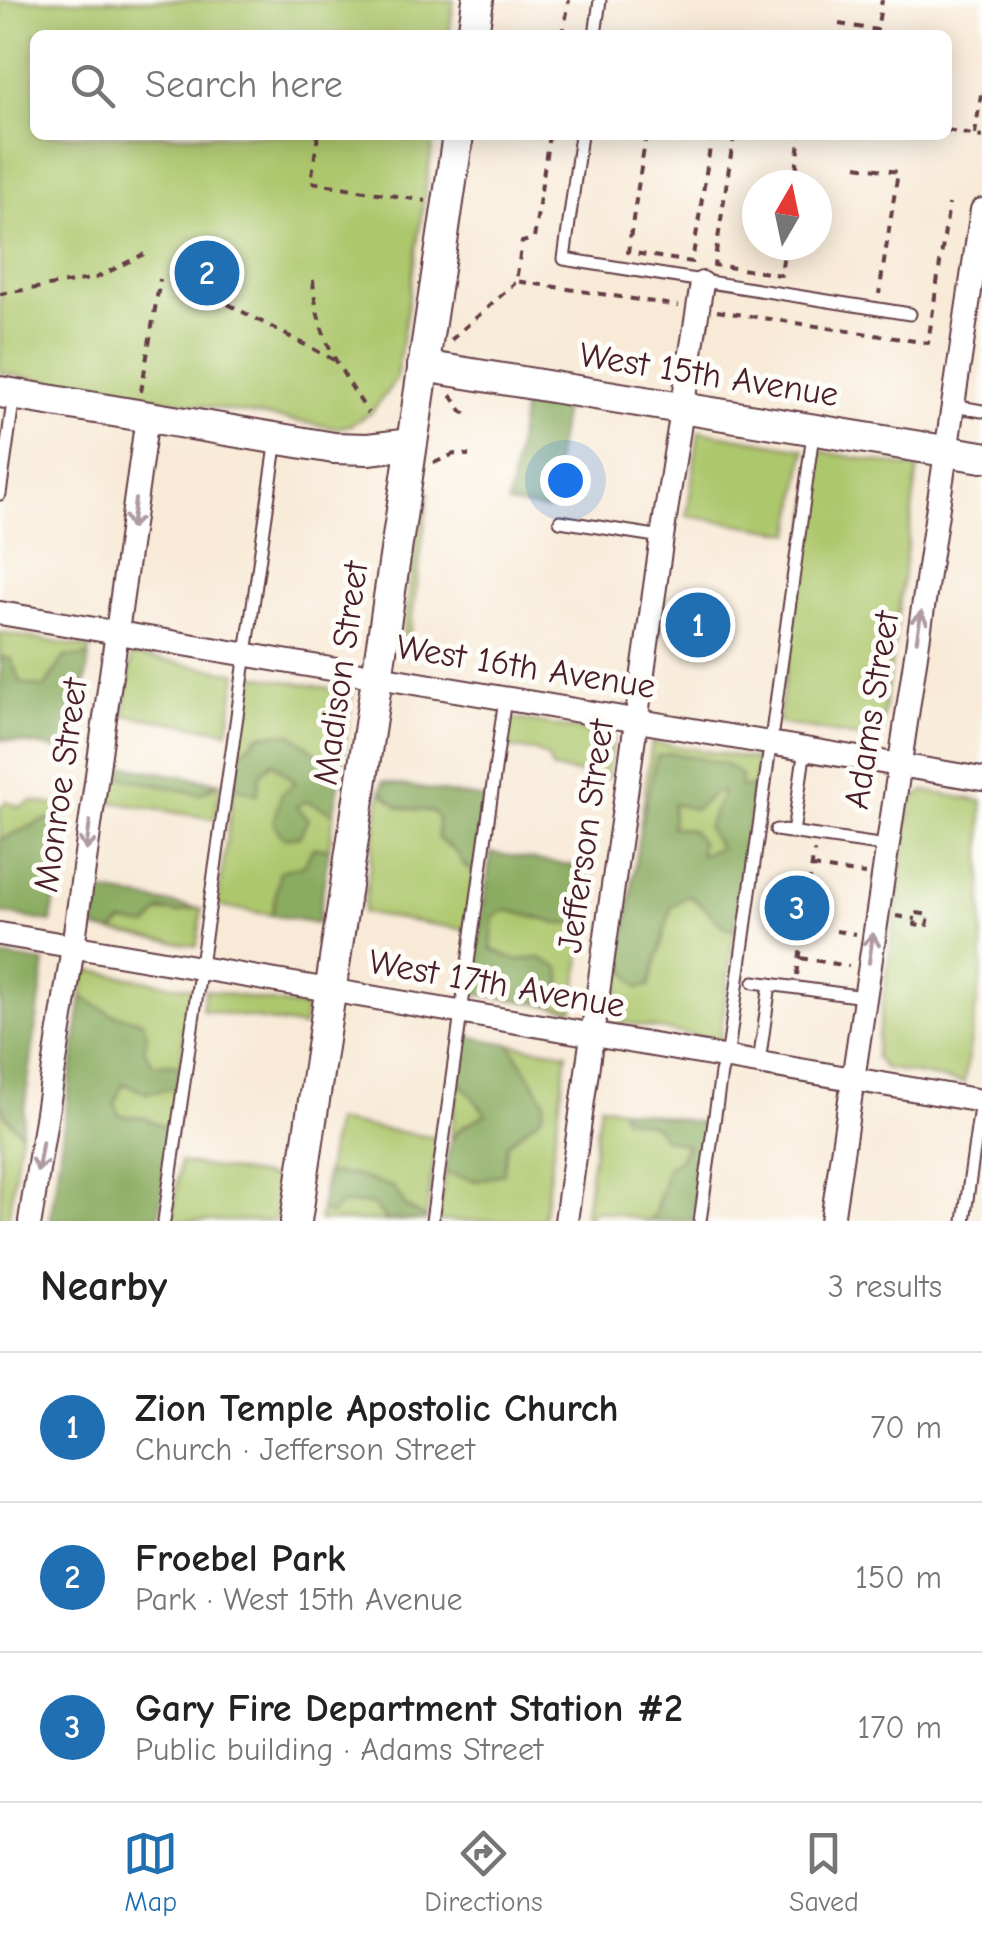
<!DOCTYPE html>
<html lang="en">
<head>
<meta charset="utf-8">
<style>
	:root { --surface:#fff; --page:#f6f6f6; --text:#222; --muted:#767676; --line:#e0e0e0; --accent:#1f6fb2 }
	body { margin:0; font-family:"Comic Neue",sans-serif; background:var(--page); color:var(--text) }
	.compass { position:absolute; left:742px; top:170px; width:90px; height:90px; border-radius:50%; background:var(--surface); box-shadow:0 5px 25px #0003; rotate:9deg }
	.you { position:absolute; left:565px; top:480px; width:35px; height:35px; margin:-25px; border:8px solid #fff; border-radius:50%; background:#1a73e8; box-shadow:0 0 0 15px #1a73e833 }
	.badge { display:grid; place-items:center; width:65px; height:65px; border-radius:50%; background:var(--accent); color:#fff; font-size:32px; font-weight:700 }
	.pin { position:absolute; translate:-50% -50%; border:5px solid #fff; box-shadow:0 2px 10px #0006 }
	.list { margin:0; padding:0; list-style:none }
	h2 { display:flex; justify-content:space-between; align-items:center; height:130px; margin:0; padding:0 40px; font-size:42px }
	h2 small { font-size:32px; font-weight:400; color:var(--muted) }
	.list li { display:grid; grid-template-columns:65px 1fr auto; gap:30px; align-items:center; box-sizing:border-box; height:150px; padding:0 40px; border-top:2px solid var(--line) }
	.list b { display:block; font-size:38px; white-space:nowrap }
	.list p { margin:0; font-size:32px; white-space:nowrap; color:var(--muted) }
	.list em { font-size:32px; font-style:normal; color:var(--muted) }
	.icon { flex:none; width:55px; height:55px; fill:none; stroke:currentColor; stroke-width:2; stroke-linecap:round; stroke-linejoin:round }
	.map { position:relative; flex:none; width:982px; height:1221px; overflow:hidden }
	.search { position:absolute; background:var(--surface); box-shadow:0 5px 25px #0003; left:30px; right:30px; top:30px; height:110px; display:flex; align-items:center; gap:25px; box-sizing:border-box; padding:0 35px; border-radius:15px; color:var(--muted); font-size:38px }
	.sheet { height:580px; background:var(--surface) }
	nav { display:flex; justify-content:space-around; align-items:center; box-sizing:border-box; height:140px; border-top:2px solid var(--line); background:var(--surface); font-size:28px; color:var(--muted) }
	nav a { display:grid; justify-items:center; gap:5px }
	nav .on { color:var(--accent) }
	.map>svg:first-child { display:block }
	.green { fill:#adc76d; stroke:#7c734c; stroke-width:2.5 }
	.forest { fill:#8aac60; stroke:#6a6646; stroke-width:2.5; fill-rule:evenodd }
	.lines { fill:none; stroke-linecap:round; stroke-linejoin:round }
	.lane-casing { stroke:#643d45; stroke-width:15 }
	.street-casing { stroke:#643d45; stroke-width:26 }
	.secondary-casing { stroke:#643d45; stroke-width:34 }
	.path { stroke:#643d45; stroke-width:4; stroke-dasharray:8 8; stroke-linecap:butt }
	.lane { stroke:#fff; stroke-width:11 }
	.street { stroke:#fff; stroke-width:22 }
	.secondary { stroke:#fff; stroke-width:30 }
	.oneway { stroke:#ae9aa0 }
	.labels { text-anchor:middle; stroke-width:10; stroke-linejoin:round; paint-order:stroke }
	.street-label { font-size:35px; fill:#4a1f2b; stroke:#fdfcf7 }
</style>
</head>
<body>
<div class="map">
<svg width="982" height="1221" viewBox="0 0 982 1221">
	<rect width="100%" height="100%" fill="#fdfcf7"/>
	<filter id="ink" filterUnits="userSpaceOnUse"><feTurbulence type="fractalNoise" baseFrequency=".01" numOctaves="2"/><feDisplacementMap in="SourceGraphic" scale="20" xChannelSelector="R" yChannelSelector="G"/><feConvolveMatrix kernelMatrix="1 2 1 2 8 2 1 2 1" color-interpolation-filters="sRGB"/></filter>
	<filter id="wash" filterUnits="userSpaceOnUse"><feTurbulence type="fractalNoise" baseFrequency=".0048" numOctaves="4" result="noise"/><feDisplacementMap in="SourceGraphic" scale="40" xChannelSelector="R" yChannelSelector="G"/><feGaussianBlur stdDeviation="2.25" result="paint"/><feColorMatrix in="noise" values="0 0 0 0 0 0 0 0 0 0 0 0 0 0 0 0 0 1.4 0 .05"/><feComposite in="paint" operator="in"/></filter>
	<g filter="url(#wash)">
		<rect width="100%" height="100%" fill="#f8ead7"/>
		<g class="green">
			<polygon points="0,0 454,0 449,35 35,35 35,135 434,135 396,380 371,413 350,425 337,428 0,373"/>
			<polygon points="699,431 805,449 792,533 687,516"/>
			<polygon points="819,451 918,469 880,741 778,723"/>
			<polygon points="423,491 429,492 407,656 400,655"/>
			<polygon points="0,633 90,648 89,656 65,657 44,688 21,683 11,660 0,657"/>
			<polygon points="132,655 237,673 228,731 124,715"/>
			<polygon points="250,675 352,692 342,763 322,757 290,733 259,735 238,756"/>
			<polygon points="510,718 613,736 607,778 552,769 548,758 535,751 506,748"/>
			<polygon points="652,742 758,760 754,787 739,788 658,756 640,827"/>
			<polygon points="272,762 295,782 295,806 308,801 334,813 329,848 313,848 304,865 280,872 272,915 217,906 234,787 257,794 260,775"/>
			<polygon points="117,765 124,778 200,794 221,783 215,819 111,802"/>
			<polygon points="381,791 398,807 433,811 438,819 438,839 456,852 466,868 475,871 467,930 363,913"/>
			<polygon points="723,791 721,849 699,855 672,827 673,804 695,809 716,792"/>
			<polygon points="924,791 982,801 982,970 964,1083 884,1068 875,1057 911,801"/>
			<polygon points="6,801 20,807 32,801 68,807 66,818 45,820 0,840 0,808"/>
			<path d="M688 896C710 907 712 922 734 931L720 1040 613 1021 621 964 638 987 649 986 672 906Z"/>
			<path d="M196 908 202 909 197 946 113 932C134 906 168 916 196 908Z"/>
			<polygon points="506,910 557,923 586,923 573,1010 547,1005 549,999 540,958 515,960 491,948 494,916"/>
			<polygon points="86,970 191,988 180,1065 153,1065 144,1050 147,1035 142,1022 112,1014 82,997"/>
			<polygon points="205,990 306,1008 304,1027 202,1010"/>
			<polygon points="510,1044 567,1053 543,1221 438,1221 445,1173 478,1181 507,1144 542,1115 545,1101"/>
			<polygon points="459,1080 486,1114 462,1127 450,1138"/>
			<polygon points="122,1083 146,1093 177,1088 171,1130 145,1118 118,1115 115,1103"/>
			<polygon points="0,1101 6,1117 21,1132 8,1221 0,1221"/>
			<polygon points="600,1105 621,1109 623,1117 654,1125 687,1144 658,1197 655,1215 647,1221 596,1210 584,1219"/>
			<polygon points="334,1121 437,1138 426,1218 407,1208 392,1187 353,1175 326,1173"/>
			<polygon points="180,1162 282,1179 276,1221 172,1221"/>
			<polygon points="340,1204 372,1204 386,1220 394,1221 319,1221 321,1210 331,1214"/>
		</g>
		<g class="forest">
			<polygon points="524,400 564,407 548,510 508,504"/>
			<polygon points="89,656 76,752 0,739 0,657 11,659 21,683 44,688 65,657"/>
			<polygon points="290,733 322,757 342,763 334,813 308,801 296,806 308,819 300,836 283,838 273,822 281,795 295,782 272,762 260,775 257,794 234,787 238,756 259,735"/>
			<path d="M672 753 725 764 742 776 740 787H754L734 931C710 921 712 907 688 896L672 906 649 986 638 988 621 964 640 827 657 756ZM716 792H723L707 828 720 848 700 855 701 842 691 830 672 827 673 804 695 809Z"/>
			<polygon points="117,765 217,782 200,794 124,778"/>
			<polygon points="383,782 485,799 475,871 466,868 456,852 438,838 438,819 433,812 398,807 381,791"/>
			<polygon points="66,818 51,922 0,913 0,840 45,820"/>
			<polygon points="313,848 329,848 318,923 272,915 280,871 304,865"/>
			<polygon points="491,853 594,869 586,923 557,923 507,910 494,916 491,949 515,960 540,958 560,968 562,986 547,1005 471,993"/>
			<polygon points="99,891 196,908 178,913 161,910 148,926 122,922 113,932 93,929"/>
			<polygon points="0,956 45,963 21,1132 6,1117 0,1101"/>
			<polygon points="82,997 112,1014 142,1021 147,1035 144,1050 153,1064 180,1065 177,1088 146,1093 123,1083 115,1103 119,1115 145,1118 171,1130 158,1221 50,1221"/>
			<path d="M465 1036 510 1044 545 1101 542 1115 507 1144 504 1173 478 1181 445 1173C451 1132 450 1134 486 1114L459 1080Z"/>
			<polygon points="621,1109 707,1124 692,1221 647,1221 655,1215 668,1166 681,1159 687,1145 663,1138 654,1125 623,1117"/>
			<polygon points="326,1173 353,1175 393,1187 407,1208 426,1218 426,1221 386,1220 372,1204 340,1204 331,1215 321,1210"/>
		</g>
	</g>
	<g filter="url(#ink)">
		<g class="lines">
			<g class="lane-casing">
				<g id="lane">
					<polyline points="595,35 600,0"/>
					<polyline points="581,135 564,259 910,314"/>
					<polyline points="954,406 982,411"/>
					<polyline points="0,494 14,395"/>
					<polyline points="560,521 662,537"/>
					<polyline points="776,830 886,846"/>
					<polyline points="793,833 805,748"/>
					<polyline points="754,982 864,997"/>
					<polyline points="759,1063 770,984"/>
					<polyline points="164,1221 277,439"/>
					<polyline points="432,1221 505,698"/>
					<polyline points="700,1221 721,1073 729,1045 813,434"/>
					<polyline points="964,1221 981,1100"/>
				</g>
			</g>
			<g class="street-casing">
				<g id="street">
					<polyline points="0,613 982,779"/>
					<polyline points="0,934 982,1101"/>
					<polyline points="30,1221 73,947 147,417"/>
					<polyline points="566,1221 662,537 702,283"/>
					<polyline points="832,1221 982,210"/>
				</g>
			</g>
			<g class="secondary-casing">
				<g id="secondary">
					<polyline points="473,35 478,0"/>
					<polyline points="423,366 982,457"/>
					<polyline points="0,392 334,448 368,449 411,444"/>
					<polyline points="296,1221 458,135"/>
				</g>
			</g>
			<g class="path">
				<polyline points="839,24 877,30 882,0"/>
				<polyline points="563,35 569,0"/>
				<polyline points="947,130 982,137"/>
				<polyline points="975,134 982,88"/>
				<polyline points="318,135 311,182 426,201"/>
				<polyline points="549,135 534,239 522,242 516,281 679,306"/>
				<polyline points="646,135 628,252 692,262 712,135"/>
				<polyline points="734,135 714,265 781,275 785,245"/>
				<polyline points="857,166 898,172 879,294"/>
				<polyline points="794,185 801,135"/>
				<path d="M313 280C317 338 338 365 368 413"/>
				<polyline points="0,294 96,278 144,254"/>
				<polyline points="228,304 334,360"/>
				<polyline points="717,311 928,343 949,204"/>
				<polyline points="451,340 515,283"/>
				<polyline points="141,392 160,279"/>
				<polyline points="451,395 462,411 470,416"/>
				<polyline points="434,463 454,454 469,455"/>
				<polyline points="812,867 865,874"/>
				<polyline points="809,885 814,851"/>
				<polygon points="917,913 929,915 927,927 915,925"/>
				<polyline points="896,916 916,919"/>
				<polyline points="836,931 856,934"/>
				<polyline points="800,958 849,966"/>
				<polyline points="797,975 802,940"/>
			</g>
			<use href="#lane" class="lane"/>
			<use href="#street" class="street"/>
			<use href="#secondary" class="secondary"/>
		</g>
		<defs><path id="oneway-shaft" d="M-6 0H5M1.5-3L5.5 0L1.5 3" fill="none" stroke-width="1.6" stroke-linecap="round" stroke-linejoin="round" transform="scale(2.5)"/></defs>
		<g class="oneway">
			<use href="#oneway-shaft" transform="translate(133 514) rotate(98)"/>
			<use href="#oneway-shaft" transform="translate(919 626) rotate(-81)"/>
			<use href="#oneway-shaft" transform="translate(88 836) rotate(98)"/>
			<use href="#oneway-shaft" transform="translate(871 948) rotate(-82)"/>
			<use href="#oneway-shaft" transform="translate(40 1157) rotate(99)"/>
		</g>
	</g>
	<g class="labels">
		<g class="street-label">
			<text transform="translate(709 374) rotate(9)" y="12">West 15th Avenue</text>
			<text transform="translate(526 666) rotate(9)" y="12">West 16th Avenue</text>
			<text transform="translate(340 673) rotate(-82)" y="12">Madison Street</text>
			<text transform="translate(871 710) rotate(-81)" y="12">Adams Street</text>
			<text transform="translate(60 785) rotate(-82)" y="12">Monroe Street</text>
			<text transform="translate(585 836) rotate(-82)" y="12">Jefferson Street</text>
			<text transform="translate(497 983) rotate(10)" y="12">West 17th Avenue</text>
		</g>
	</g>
</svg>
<svg class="compass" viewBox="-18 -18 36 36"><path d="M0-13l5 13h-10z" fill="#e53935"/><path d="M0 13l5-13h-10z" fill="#767676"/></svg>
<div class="you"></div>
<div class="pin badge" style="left:698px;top:625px">1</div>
<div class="pin badge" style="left:207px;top:273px">2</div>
<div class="pin badge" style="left:797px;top:908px">3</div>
<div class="search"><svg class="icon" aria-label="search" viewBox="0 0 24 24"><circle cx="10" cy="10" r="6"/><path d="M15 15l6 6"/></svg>Search here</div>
</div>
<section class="sheet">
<h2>Nearby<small>3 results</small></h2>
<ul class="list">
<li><span class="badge">1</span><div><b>Zion Temple Apostolic Church</b><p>Church · Jefferson Street</p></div><em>70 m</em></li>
<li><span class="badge">2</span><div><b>Froebel Park</b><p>Park · West 15th Avenue</p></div><em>150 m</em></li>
<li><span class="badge">3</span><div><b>Gary Fire Department Station #2</b><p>Public building · Adams Street</p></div><em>170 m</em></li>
</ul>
</section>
<nav>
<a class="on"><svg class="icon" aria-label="map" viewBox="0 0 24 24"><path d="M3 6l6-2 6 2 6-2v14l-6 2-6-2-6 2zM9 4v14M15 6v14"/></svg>Map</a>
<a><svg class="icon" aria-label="directions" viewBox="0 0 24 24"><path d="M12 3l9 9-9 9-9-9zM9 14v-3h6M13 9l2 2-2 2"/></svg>Directions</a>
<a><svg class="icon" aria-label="saved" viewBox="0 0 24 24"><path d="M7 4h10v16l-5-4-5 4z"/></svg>Saved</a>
</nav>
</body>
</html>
